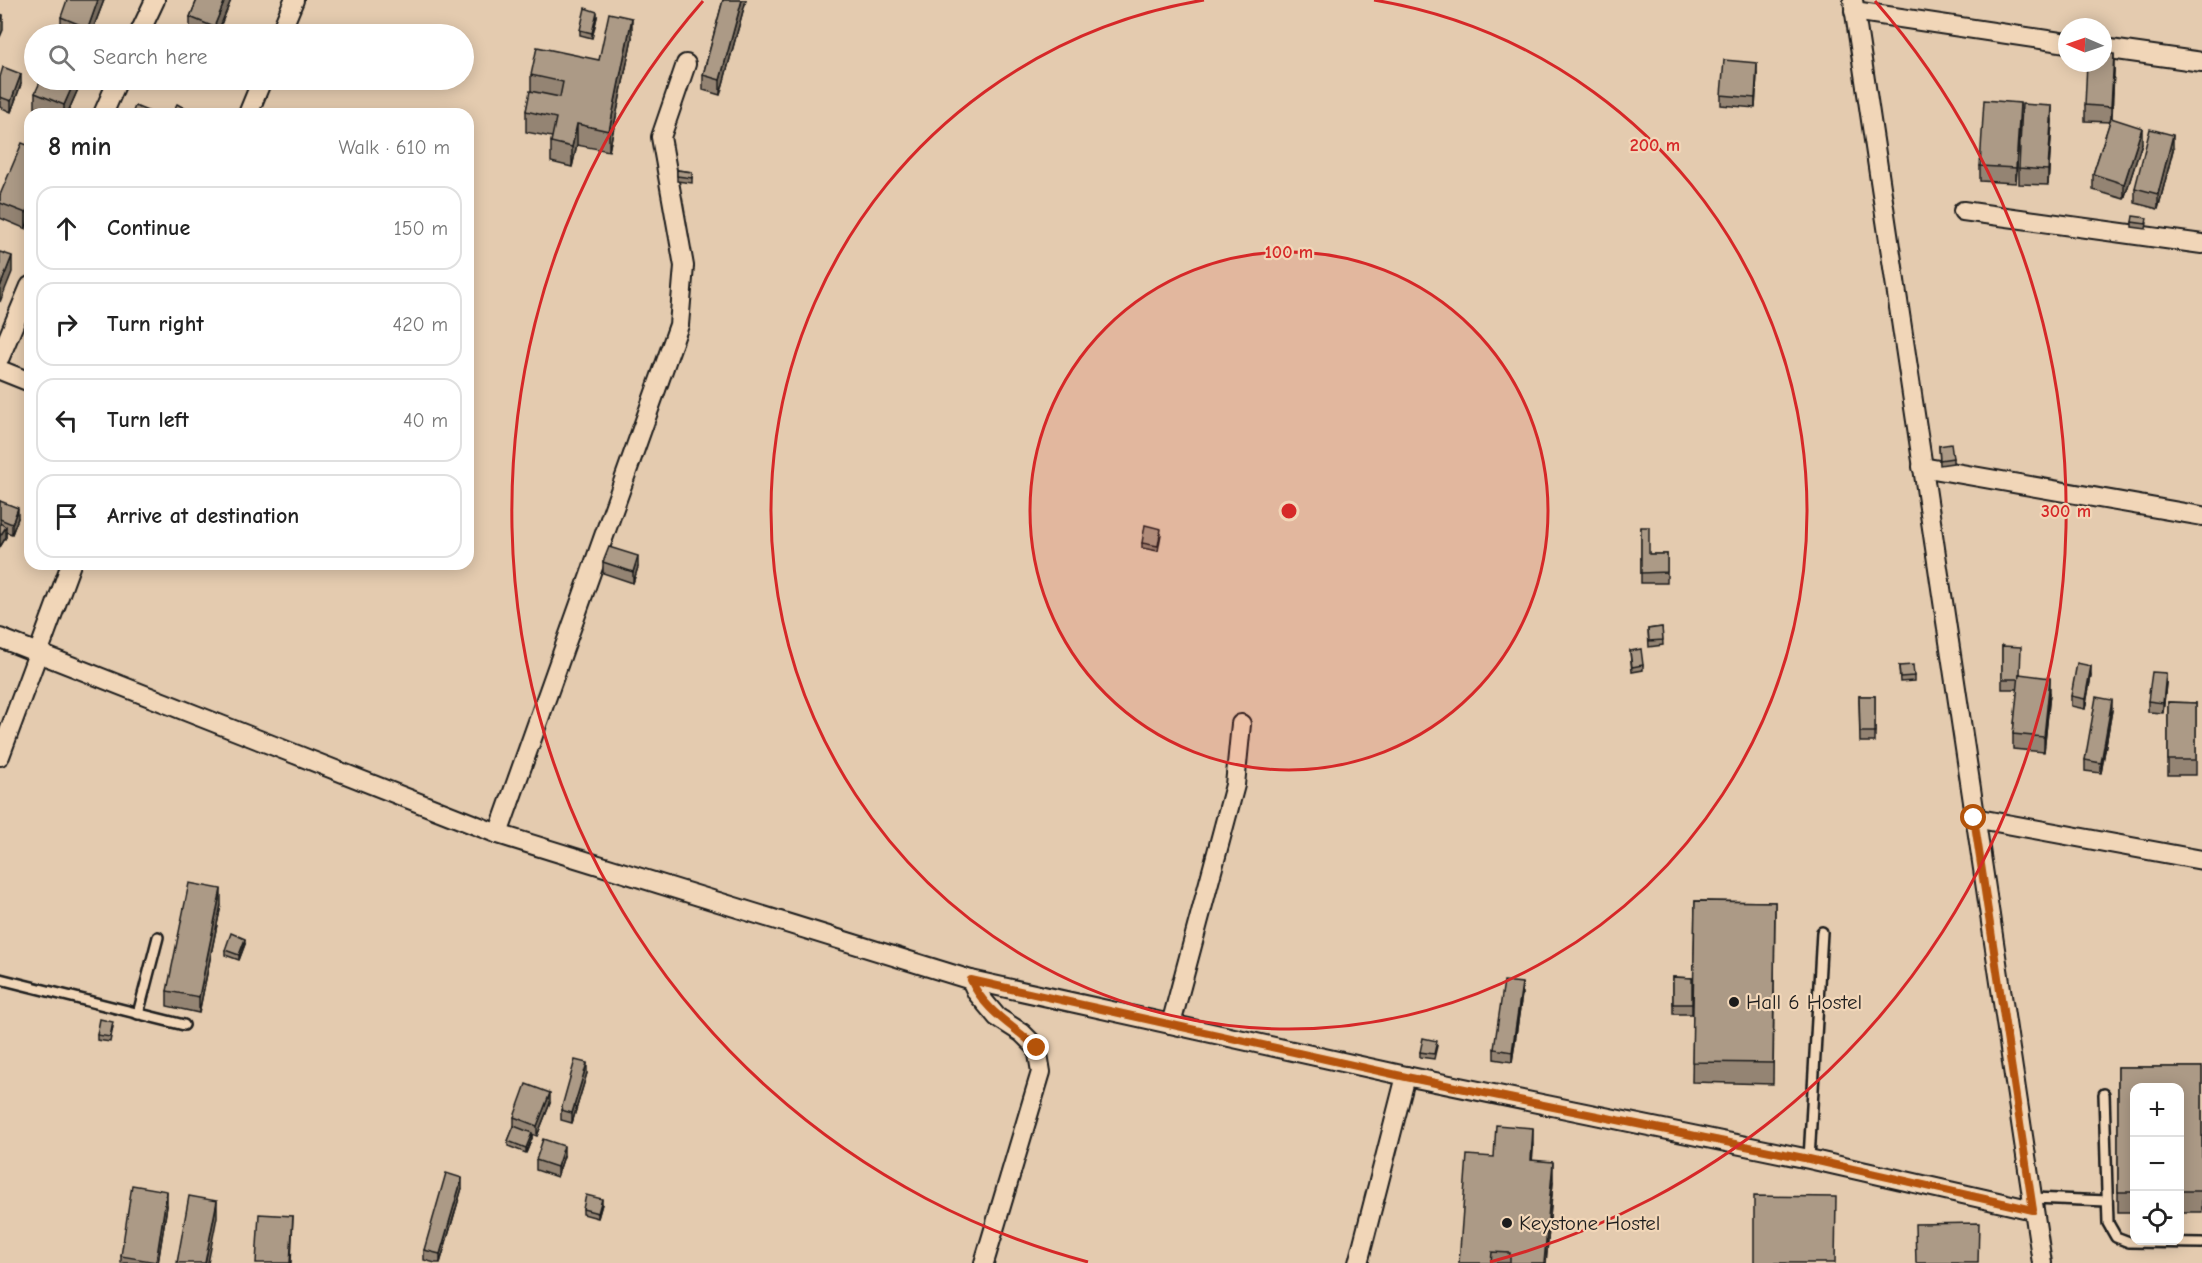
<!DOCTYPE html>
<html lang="en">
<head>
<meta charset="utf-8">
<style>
	:root { --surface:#fff; --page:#f2f2f2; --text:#222; --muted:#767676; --line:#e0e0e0 }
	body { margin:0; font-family:"Comic Neue",sans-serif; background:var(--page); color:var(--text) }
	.controls { position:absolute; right:18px; bottom:18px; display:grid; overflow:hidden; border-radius:12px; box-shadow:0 3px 15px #0003 }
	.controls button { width:54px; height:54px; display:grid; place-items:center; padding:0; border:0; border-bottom:2px solid var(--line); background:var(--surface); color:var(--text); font:30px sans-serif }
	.compass { position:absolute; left:2058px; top:18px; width:54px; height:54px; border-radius:50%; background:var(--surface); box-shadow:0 3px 15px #0003; rotate:272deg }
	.stop { position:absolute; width:18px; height:18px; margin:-14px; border:4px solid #b45309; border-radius:50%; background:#fff }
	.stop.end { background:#b45309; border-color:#fff; box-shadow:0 2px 6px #0008 }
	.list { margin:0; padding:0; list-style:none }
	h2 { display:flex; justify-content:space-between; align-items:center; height:78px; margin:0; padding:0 24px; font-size:26px }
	h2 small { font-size:20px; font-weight:400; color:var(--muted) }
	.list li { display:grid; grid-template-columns:39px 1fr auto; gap:18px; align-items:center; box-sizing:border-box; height:84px; margin:0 12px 12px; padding:0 12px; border:2px solid var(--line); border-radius:18px }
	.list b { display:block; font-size:22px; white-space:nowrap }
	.list em { font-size:20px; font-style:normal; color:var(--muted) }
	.icon { flex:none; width:33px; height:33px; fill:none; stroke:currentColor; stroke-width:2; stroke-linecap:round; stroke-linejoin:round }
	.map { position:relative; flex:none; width:2202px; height:1263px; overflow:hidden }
	.search { position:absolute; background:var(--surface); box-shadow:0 3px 15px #0003; left:24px; top:24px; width:450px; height:66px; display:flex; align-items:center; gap:15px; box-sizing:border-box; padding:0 21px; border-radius:33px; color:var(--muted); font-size:22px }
	.panel { position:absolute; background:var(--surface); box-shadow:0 3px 15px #0003; left:24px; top:108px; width:450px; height:462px; border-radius:18px }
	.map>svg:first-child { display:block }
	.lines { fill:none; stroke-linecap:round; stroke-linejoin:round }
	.lane-casing { stroke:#1c1c1c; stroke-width:14 }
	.street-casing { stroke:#1c1c1c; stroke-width:22 }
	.lane { stroke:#f1d6b8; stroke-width:9 }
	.street { stroke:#f1d6b8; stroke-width:18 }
	.wall { fill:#948473; stroke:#1c1c1c; stroke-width:1.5 }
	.shaded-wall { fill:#786c5e; stroke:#1c1c1c; stroke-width:1.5 }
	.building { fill:#ac9a86; stroke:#1c1c1c; stroke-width:1.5 }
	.route { stroke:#b45309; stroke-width:8 }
	.ring { fill:none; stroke:#d62828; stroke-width:3 }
	.poi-dot { fill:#1c1c1c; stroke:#f1d6b8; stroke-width:2 }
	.labels { text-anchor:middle; stroke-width:4.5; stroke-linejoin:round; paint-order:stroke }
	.poi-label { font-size:21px; fill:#1c1c1c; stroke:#f1d6b8; text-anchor:start }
	.centre { fill:#d62828; stroke:#f1d6b8; stroke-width:3 }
	.ring-label { font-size:18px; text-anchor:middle; font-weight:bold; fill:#d62828; stroke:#f1d6b8; stroke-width:4.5; stroke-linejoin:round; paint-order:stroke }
</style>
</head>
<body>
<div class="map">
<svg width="2202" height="1263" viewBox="0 0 2202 1263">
	<rect width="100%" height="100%" fill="#e4cbaf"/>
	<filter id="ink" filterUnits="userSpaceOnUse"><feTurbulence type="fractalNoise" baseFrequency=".0167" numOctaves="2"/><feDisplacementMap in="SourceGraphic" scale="12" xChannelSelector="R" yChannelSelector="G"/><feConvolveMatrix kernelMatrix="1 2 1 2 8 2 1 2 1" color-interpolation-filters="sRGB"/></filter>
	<g filter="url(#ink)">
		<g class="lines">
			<g class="lane-casing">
				<g id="lane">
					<polyline points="0,979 184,1025"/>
					<polyline points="138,1014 158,937"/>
					<polyline points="2104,1094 2108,1223 2116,1237 2129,1242 2202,1243"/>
					<polyline points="1809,1159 1822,932"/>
					<polyline points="2033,1198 2107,1201"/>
				</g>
			</g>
			<g class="street-casing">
				<g id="street">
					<polyline points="1853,0 2042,1263"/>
					<polyline points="1854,11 2067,43"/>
					<polyline points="139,34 155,0"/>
					<polyline points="280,34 294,0"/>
					<polyline points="2103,48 2202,62"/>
					<polyline points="103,114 118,80"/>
					<polyline points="248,114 262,80"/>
					<polyline points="1963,211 2202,244"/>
					<polyline points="0,357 30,286"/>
					<polyline points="0,370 30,382"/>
					<polyline points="1922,467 2202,516"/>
					<polyline points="0,638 498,834 971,980 1406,1076 1809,1159 2033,1210"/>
					<polyline points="0,756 71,564"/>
					<polyline points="1974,818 2202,860"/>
					<polyline points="498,834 679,325 684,266 661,137 686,64"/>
					<polyline points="971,980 977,993 997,1017 1022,1033 1037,1048 1041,1072 984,1263"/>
					<polyline points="1171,1024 1235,785 1241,724"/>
					<polyline points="1358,1263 1406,1076"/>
				</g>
			</g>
			<use href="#lane" class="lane"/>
			<use href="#street" class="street"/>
		</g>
		<g class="wall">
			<polygon points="104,0 91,34 66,34 61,32 61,17"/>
			<polygon points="197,0 231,0 217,34 194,34 190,33 190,17"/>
			<polygon points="723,0 746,0 720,95 703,90 703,75"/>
			<polygon points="597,17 592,38 580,35 580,30"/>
			<polygon points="632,38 609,151 577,145 572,167 551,162 551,142 552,137 526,132 526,111 531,91 531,75 599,60"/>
			<polygon points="2114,70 2112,118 2142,143 2124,199 2093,190 2093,174 2110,122 2085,121 2085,105"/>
			<polygon points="1757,73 1755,108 1721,105 1721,95"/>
			<polygon points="0,77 21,84 11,112 0,107"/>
			<polygon points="82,80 67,114 49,114 35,108 35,93"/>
			<polygon points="2020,118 2016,183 1980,181 1980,166"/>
			<polygon points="2052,121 2048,185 2019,184 2019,168"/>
			<polygon points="30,146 26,229 0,218 0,195"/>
			<polygon points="2173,150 2158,209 2135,203 2135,188"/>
			<polygon points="677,170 692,172 692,183 677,181"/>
			<polygon points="2132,222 2147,223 2146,229 2132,227"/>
			<polygon points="1939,446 1953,458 1953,463 1940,465"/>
			<polygon points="0,501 18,518 12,534 6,532 6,537 0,547"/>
			<polygon points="1641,527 1649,554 1667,554 1667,583 1641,583"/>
			<polygon points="1161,534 1158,551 1142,548 1142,543"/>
			<polygon points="603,562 638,567 633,583 603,573"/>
			<polygon points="1662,627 1663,645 1649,647 1648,629"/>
			<polygon points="2002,646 2020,674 2050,693 2044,752 2013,749 2013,734 2018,689 2002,689"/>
			<polygon points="1630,651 1643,665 1643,670 1632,672"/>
			<polygon points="1899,666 1914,676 1914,681 1900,682"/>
			<polygon points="2091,676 2085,709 2071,706 2071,696"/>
			<polygon points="2166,683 2163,713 2148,712 2148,701"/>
			<polygon points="1859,696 1875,696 1875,742 1860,742"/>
			<polygon points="2168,702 2196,703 2196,775 2168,775"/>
			<polygon points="2112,710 2101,773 2085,771 2085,760"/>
			<polygon points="1695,901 1775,902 1773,1084 1692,1082"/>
			<polygon points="221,905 199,1013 167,1006 167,991"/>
			<polygon points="245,944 239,960 225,955 225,950"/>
			<polygon points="1673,977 1692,978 1692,1014 1673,1014"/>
			<polygon points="1522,994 1512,1062 1494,1059 1494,1049"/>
			<polygon points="113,1027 110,1042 97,1040 97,1035"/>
			<polygon points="1437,1046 1434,1059 1420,1057 1420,1052"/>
			<polygon points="2118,1067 2202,1067 2202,1212 2180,1212 2180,1088 2134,1088 2134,1212 2118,1212"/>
			<polygon points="587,1073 572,1123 561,1120 561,1110"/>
			<polygon points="550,1103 537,1136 532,1134 532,1138 526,1153 508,1146 508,1141 514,1127 514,1117"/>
			<polygon points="1533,1148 1532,1161 1553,1182 1546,1263 1459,1263 1494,1157"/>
			<polygon points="564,1156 557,1177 536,1170 536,1160"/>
			<polygon points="462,1188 440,1263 435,1263 424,1260 424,1250"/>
			<polygon points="602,1204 598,1218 583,1214 583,1209"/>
			<polygon points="167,1206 158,1263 121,1263 121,1256"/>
		</g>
		<g class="shaded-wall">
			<polygon points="98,0 104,0 91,34 88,34 88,28"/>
			<polygon points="225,0 231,0 217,34 214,34 214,27"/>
			<polygon points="742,0 746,0 720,95 720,80"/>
			<polygon points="597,12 597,17 592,38 592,33"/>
			<polygon points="3,15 3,30 0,37 0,22"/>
			<polygon points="632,18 632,38 609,151 609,131"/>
			<polygon points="2114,54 2114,70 2111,122 2111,107"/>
			<polygon points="1757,63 1757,73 1755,108 1755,98"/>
			<polygon points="21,74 21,84 11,112 11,101"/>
			<polygon points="75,80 82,80 67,114 64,114 64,105"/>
			<polygon points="2020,103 2020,118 2016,183 2016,168"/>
			<polygon points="2052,106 2052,121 2048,185 2048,170"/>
			<polygon points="577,124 577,145 572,167 572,147"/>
			<polygon points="2142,128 2142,143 2124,199 2124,184"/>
			<polygon points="2173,135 2173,150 2158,209 2158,194"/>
			<polygon points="30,203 30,218 26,229 26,213"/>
			<polygon points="12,256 12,272 0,302 0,287"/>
			<polygon points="18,508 18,518 12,534 12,524"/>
			<polygon points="6,527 6,537 0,547 0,536"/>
			<polygon points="638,556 638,567 633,583 633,572"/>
			<polygon points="2091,666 2091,676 2085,709 2085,699"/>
			<polygon points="2166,673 2166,683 2163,713 2163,703"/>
			<polygon points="2050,678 2050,693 2044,752 2044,737"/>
			<polygon points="2112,700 2112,710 2101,773 2101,763"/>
			<polygon points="221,889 221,905 199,1013 199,997"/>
			<polygon points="245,939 245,944 239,960 239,955"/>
			<polygon points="1522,983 1522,994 1512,1062 1512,1052"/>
			<polygon points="587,1063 587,1073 572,1123 572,1113"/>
			<polygon points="550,1093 550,1103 537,1136 537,1126"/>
			<polygon points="1533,1128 1533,1148 1531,1181 1531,1160"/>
			<polygon points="532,1133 532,1138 526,1153 526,1148"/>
			<polygon points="564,1146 564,1156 557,1177 557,1167"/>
			<polygon points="1553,1162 1553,1182 1546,1263 1544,1263"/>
			<polygon points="462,1178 462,1188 440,1263 440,1254"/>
			<polygon points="167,1191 167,1206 158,1263 156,1263"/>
			<polygon points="602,1199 602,1204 598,1218 598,1213"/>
			<polygon points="217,1201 217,1217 208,1263 205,1263"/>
			<polygon points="293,1216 291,1263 290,1263"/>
		</g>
		<g class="building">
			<polygon points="67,0 98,0 88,28 61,17"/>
			<polygon points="197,0 225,0 214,27 190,17"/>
			<polygon points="723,0 742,0 720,80 703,75"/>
			<polygon points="585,8 597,12 592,33 580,30"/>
			<polygon points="609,13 632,18 609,131 577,124 572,147 551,142 556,118 526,111 530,91 560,97 563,82 531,75 537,47 599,60"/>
			<polygon points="0,14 3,15 0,22"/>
			<polygon points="2103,54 2114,54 2111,107 2085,105 2087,63 2103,63"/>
			<polygon points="1724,60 1757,63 1755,98 1721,95"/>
			<polygon points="3,67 21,74 11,101 0,97 0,77"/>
			<polygon points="41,80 75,80 64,105 35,93"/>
			<polygon points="1984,100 2020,103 2016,168 1980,166"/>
			<polygon points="177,104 195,114 172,114"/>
			<polygon points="2022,104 2052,106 2048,170 2019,168"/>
			<polygon points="135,106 155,114 132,114"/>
			<polygon points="2111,118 2142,128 2124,184 2093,174"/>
			<polygon points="2150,129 2173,135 2158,194 2135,188"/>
			<polygon points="22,143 30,146 30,203 26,213 0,203 0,195"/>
			<polygon points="677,170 692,172 692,178 677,176"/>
			<polygon points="2133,216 2147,218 2146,224 2132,222"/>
			<polygon points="0,252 12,256 0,287"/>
			<polygon points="1951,444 1953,458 1940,460 1939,446"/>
			<polygon points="0,501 18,508 12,524 0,519"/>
			<polygon points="0,523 6,527 0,536"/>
			<polygon points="1145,525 1161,529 1158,546 1142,543"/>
			<polygon points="1641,527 1649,527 1649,554 1667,554 1667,572 1641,573"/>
			<polygon points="609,547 638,556 633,572 603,562"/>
			<polygon points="1662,627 1663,640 1649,641 1648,629"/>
			<polygon points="2002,646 2021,647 2020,674 2019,674 2019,679 2002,679"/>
			<polygon points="1641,649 1643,665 1632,667 1630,651"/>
			<polygon points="2077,663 2091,666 2085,699 2071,696"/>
			<polygon points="1913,665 1914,676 1900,677 1899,666"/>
			<polygon points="2152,672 2166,673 2163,703 2148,701"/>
			<polygon points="2019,674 2050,678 2044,737 2013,734"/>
			<polygon points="1859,696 1875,696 1875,732 1860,732"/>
			<polygon points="2096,697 2112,700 2101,763 2085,760"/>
			<polygon points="2168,702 2196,703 2196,760 2168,760"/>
			<polygon points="189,883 221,889 199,997 167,991"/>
			<polygon points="1695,901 1775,902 1773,1063 1692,1062"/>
			<polygon points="231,933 245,939 239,955 225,950"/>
			<polygon points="1673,977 1692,978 1692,1004 1673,1004"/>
			<polygon points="1504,981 1522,983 1512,1052 1494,1049"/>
			<polygon points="100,1019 113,1022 110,1037 97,1035"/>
			<polygon points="1423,1038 1437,1041 1434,1054 1420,1052"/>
			<polygon points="575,1060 587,1063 572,1113 561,1110"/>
			<polygon points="2118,1067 2202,1067 2202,1191 2180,1191 2180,1088 2134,1088 2134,1192 2118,1192"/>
			<polygon points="526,1084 550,1093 537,1126 514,1117"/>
			<polygon points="1496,1125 1533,1128 1531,1160 1553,1162 1544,1263 1510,1263 1510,1253 1492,1252 1491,1263 1459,1263 1467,1155 1494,1157"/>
			<polygon points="514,1126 532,1133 526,1148 508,1141"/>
			<polygon points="543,1139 564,1146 557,1167 536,1160"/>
			<polygon points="446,1173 462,1178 440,1254 424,1250"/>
			<polygon points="132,1185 167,1191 156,1262 121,1256"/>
			<polygon points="586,1195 602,1199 598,1213 583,1209"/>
			<polygon points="189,1196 217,1201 205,1263 177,1263"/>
			<polygon points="1754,1196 1836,1197 1835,1263 1754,1263"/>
			<polygon points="259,1214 293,1216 290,1263 256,1263"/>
			<polygon points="1979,1223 1978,1263 1916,1263 1915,1224"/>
		</g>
	</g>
	<g class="lines" filter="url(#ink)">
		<path class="route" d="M1037 1048C1013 1025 985 1012 971 980L1406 1077 1809 1159 2033 1210 1974 818"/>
	</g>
	<circle cx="1289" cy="511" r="259" fill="#d62828" fill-opacity=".12"/>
	<g class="ring">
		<circle cx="1289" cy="511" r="259"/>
		<path d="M1374 0A518 518 0 1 1 1204 0"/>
		<path d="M1088 1262A777 777 0 0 1 703 1M1875 1A777 777 0 0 1 1490 1262"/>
	</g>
	<g class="poi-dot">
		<circle cx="1734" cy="1002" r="6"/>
		<circle cx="1507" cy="1223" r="6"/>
	</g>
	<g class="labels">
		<g class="poi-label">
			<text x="1746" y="1009">Hall 6 Hostel</text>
			<text x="1519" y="1230">Keystone Hostel</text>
		</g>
	</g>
	<circle cx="1289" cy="511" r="9" class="centre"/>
	<g class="ring-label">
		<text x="1655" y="151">200 m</text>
		<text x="1289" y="258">100 m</text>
		<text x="2066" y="517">300 m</text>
	</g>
</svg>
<div class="controls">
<button>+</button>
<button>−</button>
<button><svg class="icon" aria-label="locate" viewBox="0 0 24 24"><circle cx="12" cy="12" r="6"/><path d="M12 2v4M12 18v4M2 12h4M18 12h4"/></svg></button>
</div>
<svg class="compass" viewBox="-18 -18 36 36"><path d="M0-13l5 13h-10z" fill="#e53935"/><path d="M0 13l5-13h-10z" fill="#767676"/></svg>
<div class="stop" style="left:1974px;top:818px"></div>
<div class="stop end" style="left:1037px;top:1048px"></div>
<div class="search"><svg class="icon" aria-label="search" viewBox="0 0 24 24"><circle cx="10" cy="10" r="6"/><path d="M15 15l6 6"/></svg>Search here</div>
<section class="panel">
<h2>8 min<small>Walk · 610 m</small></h2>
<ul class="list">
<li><svg class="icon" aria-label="ahead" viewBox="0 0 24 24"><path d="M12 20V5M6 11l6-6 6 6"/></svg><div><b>Continue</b></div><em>150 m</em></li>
<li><svg class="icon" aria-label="right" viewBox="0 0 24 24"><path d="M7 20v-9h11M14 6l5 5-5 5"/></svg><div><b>Turn right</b></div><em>420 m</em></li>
<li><svg class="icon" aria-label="left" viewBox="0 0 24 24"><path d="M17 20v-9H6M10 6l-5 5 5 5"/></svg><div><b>Turn left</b></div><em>40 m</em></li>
<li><svg class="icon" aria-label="arrive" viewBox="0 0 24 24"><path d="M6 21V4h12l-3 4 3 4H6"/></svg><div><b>Arrive at destination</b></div></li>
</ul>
</section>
</div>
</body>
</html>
